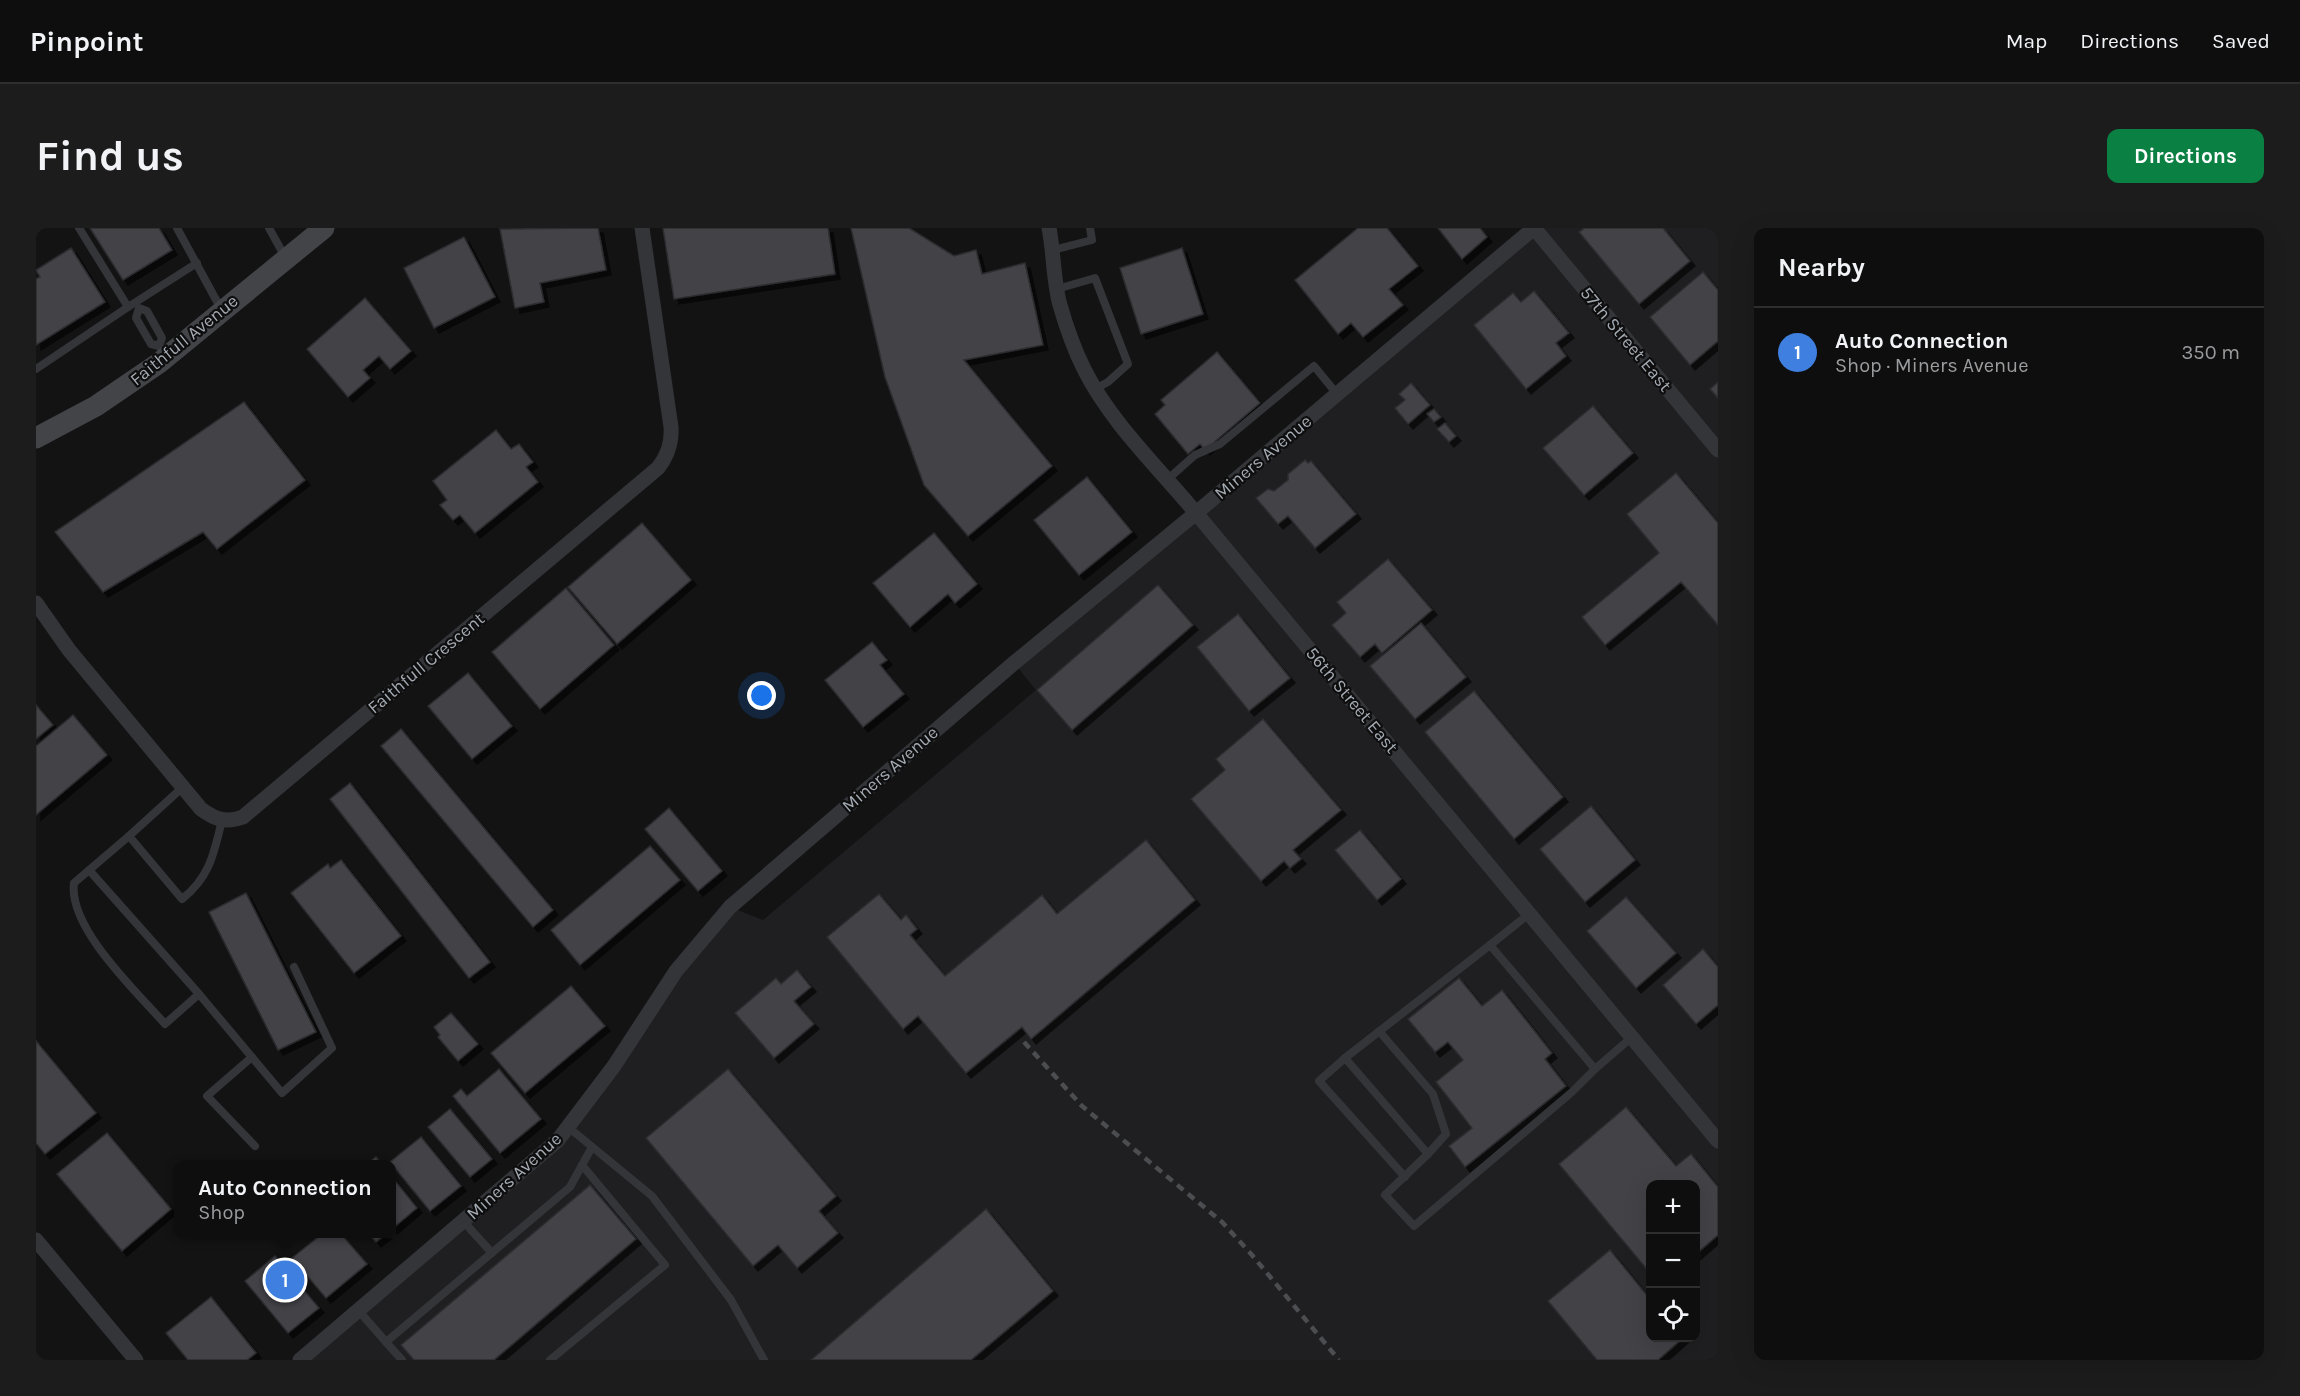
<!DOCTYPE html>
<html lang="en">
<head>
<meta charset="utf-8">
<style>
	:root { --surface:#0e0e0f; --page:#1c1c1d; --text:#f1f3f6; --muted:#9b9c9e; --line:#2e2e2f; --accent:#0b8043 }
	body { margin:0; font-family:Karla,sans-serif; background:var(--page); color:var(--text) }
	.controls { position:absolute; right:18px; bottom:18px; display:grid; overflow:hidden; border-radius:12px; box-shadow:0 6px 24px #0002 }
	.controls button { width:54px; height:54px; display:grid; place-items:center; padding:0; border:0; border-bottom:2px solid var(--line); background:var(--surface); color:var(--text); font:30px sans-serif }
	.you { position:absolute; left:726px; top:468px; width:21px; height:21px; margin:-15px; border:4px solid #fff; border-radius:50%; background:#1a73e8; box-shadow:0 0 0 9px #1a73e833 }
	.badge { display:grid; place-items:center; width:39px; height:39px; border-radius:50%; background:var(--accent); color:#fff; font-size:20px; font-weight:700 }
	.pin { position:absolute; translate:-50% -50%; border:3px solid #fff; box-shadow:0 2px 6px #0006 }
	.popup { position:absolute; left:138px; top:932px; width:222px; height:78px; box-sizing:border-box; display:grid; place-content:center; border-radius:12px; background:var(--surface); filter:drop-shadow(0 2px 4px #0005); font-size:20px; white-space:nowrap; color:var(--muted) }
	.popup b { font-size:22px; color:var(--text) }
	.popup::after { content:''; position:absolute; left:50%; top:100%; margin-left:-12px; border:12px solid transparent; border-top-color:var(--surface) }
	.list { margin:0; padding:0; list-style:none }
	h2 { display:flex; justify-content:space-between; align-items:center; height:78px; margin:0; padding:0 24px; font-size:26px }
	h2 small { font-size:20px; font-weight:400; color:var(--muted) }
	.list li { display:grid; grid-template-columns:39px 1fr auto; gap:18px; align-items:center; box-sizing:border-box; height:90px; padding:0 24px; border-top:2px solid var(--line) }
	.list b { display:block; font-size:22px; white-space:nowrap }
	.list p { margin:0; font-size:20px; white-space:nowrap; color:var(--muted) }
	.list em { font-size:20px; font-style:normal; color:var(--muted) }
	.icon { flex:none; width:33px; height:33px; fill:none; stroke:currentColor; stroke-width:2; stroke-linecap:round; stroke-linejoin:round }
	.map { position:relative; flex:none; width:1682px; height:1132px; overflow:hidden; border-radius:12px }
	header { display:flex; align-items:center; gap:36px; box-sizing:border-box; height:84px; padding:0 30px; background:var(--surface); border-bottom:2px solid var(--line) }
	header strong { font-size:28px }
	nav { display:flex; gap:33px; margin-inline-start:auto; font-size:21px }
	.intro { display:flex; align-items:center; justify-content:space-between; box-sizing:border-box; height:144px; padding:0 36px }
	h1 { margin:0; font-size:42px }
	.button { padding:15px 27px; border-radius:12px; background:var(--accent); color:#fff; font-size:21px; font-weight:700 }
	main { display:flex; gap:36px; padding:0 36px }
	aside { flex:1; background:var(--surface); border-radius:12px; box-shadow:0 6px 24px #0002 }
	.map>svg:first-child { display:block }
	.built { fill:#1f1f21; fill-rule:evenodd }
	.building { fill:#424347; stroke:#2d2d30; stroke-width:1.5; filter:url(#shadow) }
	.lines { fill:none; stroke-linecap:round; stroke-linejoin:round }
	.lane { stroke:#343539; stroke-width:8 }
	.street { stroke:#343539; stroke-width:15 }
	.secondary { stroke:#424448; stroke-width:21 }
	.rail { stroke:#4b4d51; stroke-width:4.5; stroke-dasharray:8 6; stroke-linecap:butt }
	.labels { text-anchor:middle; stroke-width:4.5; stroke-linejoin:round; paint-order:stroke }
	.street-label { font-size:18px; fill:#a5abb3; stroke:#0e0e0f }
</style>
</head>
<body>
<header>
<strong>Pinpoint</strong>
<nav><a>Map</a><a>Directions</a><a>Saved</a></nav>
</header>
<div class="intro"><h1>Find us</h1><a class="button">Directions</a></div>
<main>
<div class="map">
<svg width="1682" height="1132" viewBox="0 0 1682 1132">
	<defs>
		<filter id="shadow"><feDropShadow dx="5" dy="5" stdDeviation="0" flood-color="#0009"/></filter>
	</defs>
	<rect width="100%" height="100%" fill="#131314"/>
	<path class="built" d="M1498 0H1682V1132H264L522 912 694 679 727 692 1000 462 978 435ZM1614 956H1660V1110H1614Z"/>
	<g class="building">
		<polygon points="54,0 123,0 136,22 87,52"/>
		<polygon points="562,0 570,42 504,55 508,74 479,80 464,1"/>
		<polygon points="627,0 792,0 799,46 638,71"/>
		<polygon points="815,0 873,0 918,28 940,22 946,46 989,35 1007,117 928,132 1016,238 932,308 888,257 849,149"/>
		<polygon points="1322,0 1351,0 1382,38 1353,61 1367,77 1327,109 1315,95 1302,106 1259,52"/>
		<polygon points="1402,0 1444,0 1451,9 1426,31"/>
		<polygon points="1549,0 1627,0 1654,33 1603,76 1543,4"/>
		<polygon points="428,9 459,69 398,100 368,40"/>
		<polygon points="35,20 69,74 0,117 0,51 4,49 0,42"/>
		<polygon points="1146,20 1167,86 1105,106 1084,40"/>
		<polygon points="1667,44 1682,62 1682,113 1654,137 1614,89"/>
		<polygon points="1498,63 1533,105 1520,115 1530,128 1490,161 1438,97 1477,65 1485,74"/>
		<polygon points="329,70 375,123 354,141 343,128 327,142 334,150 312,169 271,121"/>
		<polygon points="1181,124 1224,175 1169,222 1164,216 1152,226 1119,186 1129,177 1125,172"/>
		<polygon points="1682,154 1682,170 1674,161"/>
		<polygon points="1375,155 1394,177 1372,196 1359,180 1369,172 1363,166"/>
		<polygon points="208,174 269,252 181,321 167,304 67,364 19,304"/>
		<polygon points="1557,178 1597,225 1548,267 1507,220"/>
		<polygon points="1398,181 1405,189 1398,194 1391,186"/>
		<polygon points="1409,195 1420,208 1413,214 1401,201"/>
		<polygon points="460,202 475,221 483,216 497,234 490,239 502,254 439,305 424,287 417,292 404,277 411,272 397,253"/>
		<polygon points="1269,232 1272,235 1275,233 1320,286 1279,320 1252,288 1242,296 1220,270 1232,261 1238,263 1252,252 1252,246"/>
		<polygon points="1640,245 1682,295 1682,397 1645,354 1569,417 1546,389 1623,325 1591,286"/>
		<polygon points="1051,249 1096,304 1043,347 998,292"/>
		<polygon points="606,295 655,352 581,416 532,359"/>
		<polygon points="898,305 941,356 919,375 912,366 874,399 837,355"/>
		<polygon points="1352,331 1396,382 1346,425 1339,416 1324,429 1296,397 1310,385 1301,374"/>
		<polygon points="1122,357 1157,397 1036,502 1001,462"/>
		<polygon points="530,360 578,417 504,481 456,424"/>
		<polygon points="1202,386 1254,450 1213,483 1161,419"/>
		<polygon points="1385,395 1430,449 1379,491 1334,438"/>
		<polygon points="836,414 851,432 844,437 868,466 827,499 789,452"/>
		<polygon points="432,445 476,498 436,531 392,478"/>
		<polygon points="1438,463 1527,569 1478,611 1389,504"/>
		<polygon points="0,477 17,497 0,511"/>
		<polygon points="37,487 71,527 0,587 0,518"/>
		<polygon points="1227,491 1305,582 1257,622 1265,631 1254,640 1248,633 1225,653 1155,571 1189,542 1180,531"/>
		<polygon points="365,501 517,682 497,699 345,518"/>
		<polygon points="314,555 454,734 433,750 294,571"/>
		<polygon points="1555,578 1599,632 1549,674 1504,621"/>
		<polygon points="633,580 686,643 662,663 609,601"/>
		<polygon points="1324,602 1365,651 1341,672 1299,622"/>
		<polygon points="1110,612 1159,672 995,811 986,799 930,845 882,788 867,801 791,709 843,666 865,692 870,687 881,701 874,707 909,748 1006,667 1021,686"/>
		<polygon points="614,618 644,652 544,737 515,702"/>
		<polygon points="305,632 365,708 318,745 255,665 292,636 294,640"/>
		<polygon points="210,665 280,804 242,822 173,684"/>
		<polygon points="1590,669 1640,725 1600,760 1551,703"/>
		<polygon points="1667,721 1682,739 1682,777 1660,796 1627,757"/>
		<polygon points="761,742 775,759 758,773 778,796 738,830 699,785 740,750 745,756"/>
		<polygon points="1423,750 1446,778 1466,762 1516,825 1509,831 1530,858 1429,939 1413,918 1436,900 1400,854 1427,832 1412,814 1399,824 1372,791"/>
		<polygon points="535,758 569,798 489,865 455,825"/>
		<polygon points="415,785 442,816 422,833 402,809 404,807 398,799"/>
		<polygon points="0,813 60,885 9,926 0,915"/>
		<polygon points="463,841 505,891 464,925 417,868 425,861 431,868"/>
		<polygon points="692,841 800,968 783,983 802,1005 761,1040 742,1017 717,1038 610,910"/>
		<polygon points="1590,879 1640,938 1655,926 1682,959 1682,1007 1660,1026 1660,956 1614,956 1614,1045 1523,936"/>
		<polygon points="414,881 456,931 434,949 392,899"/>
		<polygon points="71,905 135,981 86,1023 21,946"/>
		<polygon points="385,909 425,958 394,983 354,934"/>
		<polygon points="340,929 345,936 331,936"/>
		<polygon points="356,949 381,980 356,1001"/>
		<polygon points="554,957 600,1011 458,1132 378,1132 365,1117"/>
		<polygon points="950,981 1017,1063 935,1132 775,1132"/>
		<polygon points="286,1006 305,1006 331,1036 290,1070 256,1030"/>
		<polygon points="333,1006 350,1006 340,1014"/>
		<polygon points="1574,1022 1614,1071 1614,1110 1647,1110 1622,1132 1561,1132 1512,1073"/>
		<polygon points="239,1028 283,1080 252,1105 209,1053"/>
		<polygon points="175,1069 220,1125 211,1132 152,1132 130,1105"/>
	</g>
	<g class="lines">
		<g class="lane">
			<polyline points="43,0 92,79 161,35"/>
			<polyline points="141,0 185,81"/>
			<polyline points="233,0 249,29"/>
			<polyline points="1017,22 1056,12 1054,0"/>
			<polyline points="1021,61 1059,50 1092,136 1072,154 1059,161"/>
			<polyline points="123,118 126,110 111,83 103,80 100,90 115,116 123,118 131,128"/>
			<polyline points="0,141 92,79"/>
			<polyline points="1132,251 1159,227 1184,216 1278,138 1301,166"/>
			<path d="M147 559 93 608 146 671C174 649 178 625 186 592"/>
			<path d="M53 642 163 766 129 796C101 764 32 700 38 655L93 608"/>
			<polyline points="1493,686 1454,717 1559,841 1596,809"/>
			<polyline points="163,766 246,865 296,820 258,739"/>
			<polyline points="1343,803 1397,866 1410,906 1392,926"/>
			<polyline points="216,829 171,868 219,918"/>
			<polyline points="1309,830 1454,717"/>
			<polyline points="532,899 616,968 695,1072 728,1132"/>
			<polyline points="1369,949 1283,853 1309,830 1392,926 1349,967 1378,998 1536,864 1559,841"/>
			<polyline points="427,993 456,1025"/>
			<polyline points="322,1082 350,1114 534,959 556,919"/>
			<polyline points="350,1114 366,1132"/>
			<polyline points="514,1132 629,1037 546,937"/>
		</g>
		<g class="street">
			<path d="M1013 0C1018 25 1017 52 1024 77 1030 98 1038 121 1048 141 1075 195 1122 239 1160 285L1682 913"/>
			<path d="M0 375 33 422 165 581C180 592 190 595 207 589L622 240C632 227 636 215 635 199L606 0"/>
			<polyline points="0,1012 100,1132"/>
			<polyline points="264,1132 522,912 578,838 640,743 694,679 978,435 1160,285 1498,0 1682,222"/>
		</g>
		<polyline class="secondary" points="0,210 60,178 123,135 288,0"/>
		<polyline class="rail" points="988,814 1046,878 1186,994 1216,1027 1303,1132"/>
	</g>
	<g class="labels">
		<g class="street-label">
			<text transform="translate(1590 111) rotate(50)" y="6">57th Street East</text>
			<text transform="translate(148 112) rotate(-39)" y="6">Faithfull Avenue</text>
			<text transform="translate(1227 229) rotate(-40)" y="6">Miners Avenue</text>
			<text transform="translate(390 435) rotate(-40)" y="6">Faithfull Crescent</text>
			<text transform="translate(1316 472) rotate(50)" y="6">56th Street East</text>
			<text transform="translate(854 541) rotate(-41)" y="6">Miners Avenue</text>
			<text transform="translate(478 948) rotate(-42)" y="6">Miners Avenue</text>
		</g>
	</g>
</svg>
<div class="controls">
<button>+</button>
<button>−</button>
<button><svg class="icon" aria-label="locate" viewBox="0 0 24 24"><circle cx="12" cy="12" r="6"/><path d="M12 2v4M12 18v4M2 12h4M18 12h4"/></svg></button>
</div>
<div class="you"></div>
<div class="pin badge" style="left:249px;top:1052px;background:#3f7fe0">1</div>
<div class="popup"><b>Auto Connection</b>Shop</div>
</div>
<aside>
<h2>Nearby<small></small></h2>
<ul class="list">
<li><span class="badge" style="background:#3f7fe0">1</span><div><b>Auto Connection</b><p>Shop · Miners Avenue</p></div><em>350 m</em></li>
</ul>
</aside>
</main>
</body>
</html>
